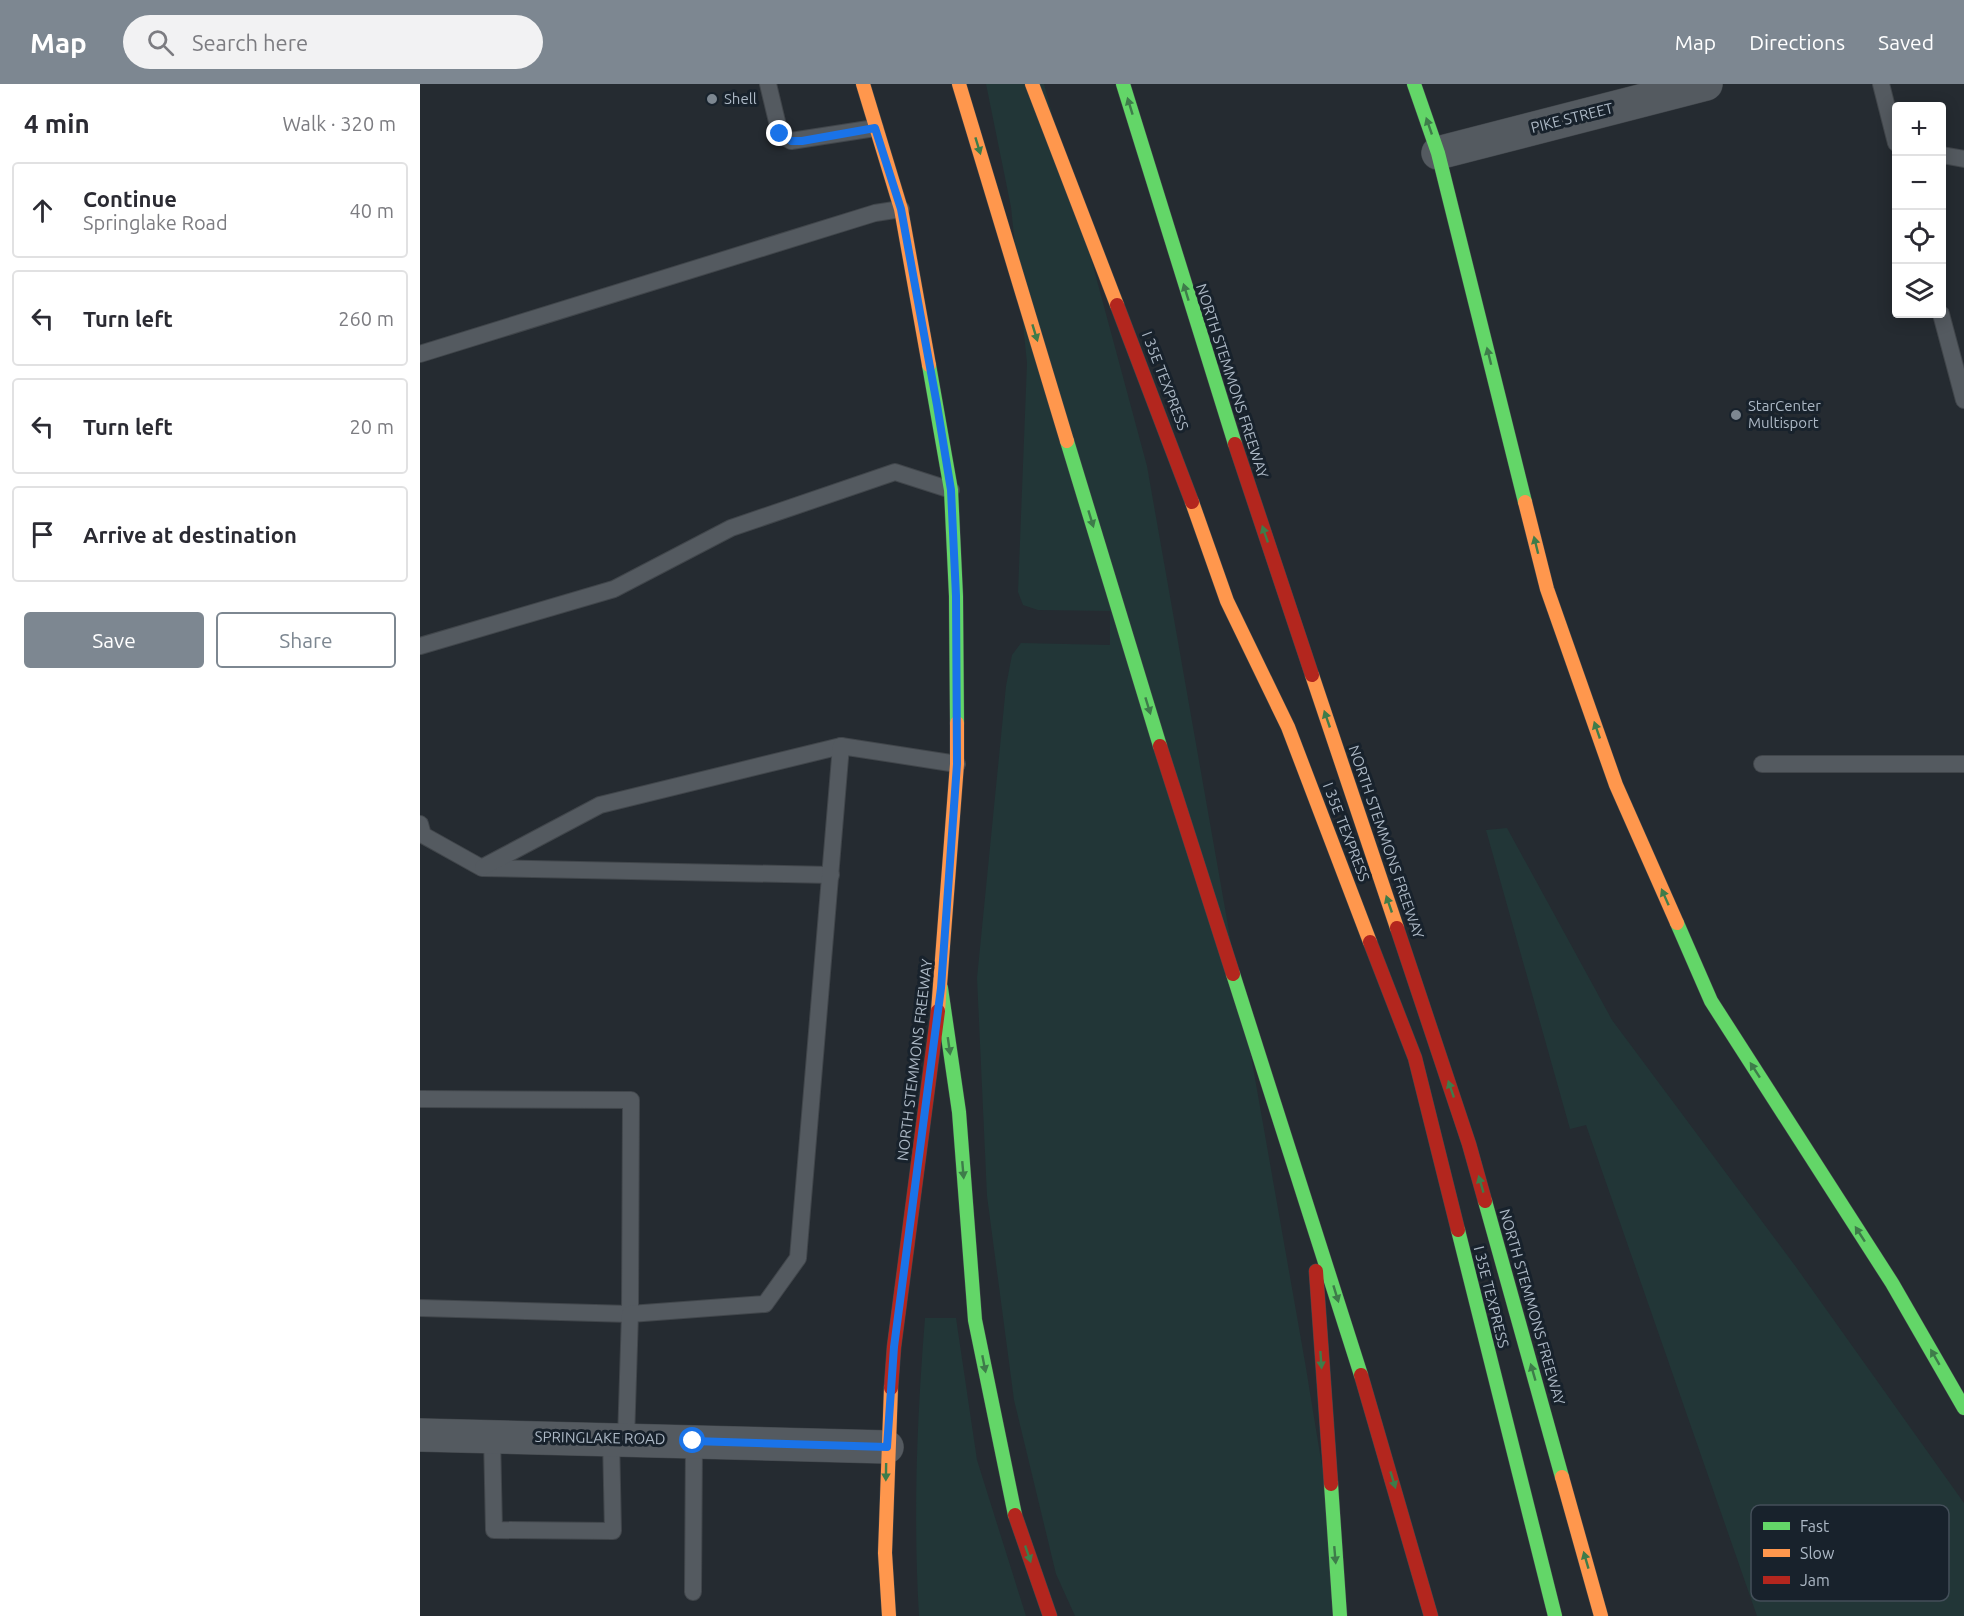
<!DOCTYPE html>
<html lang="en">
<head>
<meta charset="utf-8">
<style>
	:root { --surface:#fff; --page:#f2f2f3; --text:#2b2b33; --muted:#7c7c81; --line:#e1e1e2; --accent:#7d8791 }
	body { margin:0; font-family:Ubuntu,sans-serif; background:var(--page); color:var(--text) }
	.controls { position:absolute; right:18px; top:18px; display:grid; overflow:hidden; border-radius:6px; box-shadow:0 3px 15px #0003 }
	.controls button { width:54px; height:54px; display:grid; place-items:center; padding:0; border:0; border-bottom:2px solid var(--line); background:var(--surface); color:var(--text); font:30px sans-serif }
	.stop { position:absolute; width:18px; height:18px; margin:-14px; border:4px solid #1a73e8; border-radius:50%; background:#fff }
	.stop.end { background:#1a73e8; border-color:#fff; box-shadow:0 2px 6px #0008 }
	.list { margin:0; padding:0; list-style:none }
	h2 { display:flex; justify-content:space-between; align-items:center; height:78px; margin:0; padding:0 24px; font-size:26px }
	h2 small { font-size:20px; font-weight:400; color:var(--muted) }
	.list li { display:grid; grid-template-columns:39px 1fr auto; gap:18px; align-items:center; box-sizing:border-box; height:96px; margin:0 12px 12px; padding:0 12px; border:2px solid var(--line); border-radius:6px }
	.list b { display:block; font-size:22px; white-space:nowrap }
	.list p { margin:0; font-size:20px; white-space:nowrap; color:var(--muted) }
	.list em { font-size:20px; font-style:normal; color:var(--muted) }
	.actions { display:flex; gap:12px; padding:18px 24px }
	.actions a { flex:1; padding:14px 0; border:2px solid var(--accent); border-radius:6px; text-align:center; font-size:21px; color:var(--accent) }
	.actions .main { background:var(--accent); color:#fff }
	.icon { flex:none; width:33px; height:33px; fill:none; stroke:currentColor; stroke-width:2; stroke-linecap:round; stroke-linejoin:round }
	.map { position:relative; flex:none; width:1544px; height:1532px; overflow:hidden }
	header { display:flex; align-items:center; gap:36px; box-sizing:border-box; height:84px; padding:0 30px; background:var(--accent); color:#fff }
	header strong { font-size:28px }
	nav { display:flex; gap:33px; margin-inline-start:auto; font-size:21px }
	.search { width:420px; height:54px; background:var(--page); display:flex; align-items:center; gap:15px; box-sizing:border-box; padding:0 21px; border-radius:33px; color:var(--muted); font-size:22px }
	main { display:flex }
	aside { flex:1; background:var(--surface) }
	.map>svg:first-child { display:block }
	.green { fill:#223637 }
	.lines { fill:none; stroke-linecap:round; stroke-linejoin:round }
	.lane-casing { stroke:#41464b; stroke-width:18 }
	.street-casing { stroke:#41464b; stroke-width:34 }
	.fast-casing { stroke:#41464b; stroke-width:15 }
	.slow-casing { stroke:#41464b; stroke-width:15 }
	.jam-casing { stroke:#41464b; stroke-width:15 }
	.lane { stroke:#545a60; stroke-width:16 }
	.street { stroke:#545a60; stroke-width:33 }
	.fast { stroke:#63d668; stroke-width:14 }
	.slow { stroke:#ff974d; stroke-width:14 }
	.jam { stroke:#b3261e; stroke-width:14 }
	.oneway { fill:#3e7c4a }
	.route { stroke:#1a73e8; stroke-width:8 }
	.poi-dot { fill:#7d8791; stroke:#18222c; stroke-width:2 }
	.labels { text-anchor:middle; stroke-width:6; stroke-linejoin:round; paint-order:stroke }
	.poi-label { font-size:15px; fill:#acb8c5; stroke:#18222c; text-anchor:start }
	.street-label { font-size:15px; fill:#acb8c5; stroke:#18222c }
	.key { fill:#18222c; stroke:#444f5a; stroke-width:1.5 }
	.key-label { font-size:16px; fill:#acb8c5 }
</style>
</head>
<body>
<header>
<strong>Map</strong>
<div class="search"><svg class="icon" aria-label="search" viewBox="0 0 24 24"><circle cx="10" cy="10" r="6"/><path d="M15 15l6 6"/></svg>Search here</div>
<nav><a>Map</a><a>Directions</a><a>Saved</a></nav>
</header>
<main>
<aside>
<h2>4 min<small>Walk · 320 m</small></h2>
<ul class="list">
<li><svg class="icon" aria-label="ahead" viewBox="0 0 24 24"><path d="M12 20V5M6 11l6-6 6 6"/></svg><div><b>Continue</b><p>Springlake Road</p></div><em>40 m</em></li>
<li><svg class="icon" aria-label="left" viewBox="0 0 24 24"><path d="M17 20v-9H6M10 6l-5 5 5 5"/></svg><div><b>Turn left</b></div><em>260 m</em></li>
<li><svg class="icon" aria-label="left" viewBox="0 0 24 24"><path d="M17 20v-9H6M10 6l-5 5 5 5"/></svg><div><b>Turn left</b></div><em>20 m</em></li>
<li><svg class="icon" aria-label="arrive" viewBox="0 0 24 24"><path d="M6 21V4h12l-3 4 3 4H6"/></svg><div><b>Arrive at destination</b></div></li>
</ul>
<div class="actions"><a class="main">Save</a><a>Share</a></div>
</aside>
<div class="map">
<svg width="1544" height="1532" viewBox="0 0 1544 1532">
	<rect width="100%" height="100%" fill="#252b31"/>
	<g class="green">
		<polygon points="566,0 624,0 727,382 885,1278 919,1486 919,1532 655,1532 636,1490 594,1316 567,1112 557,894 586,602 592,571 601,559 690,561 690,527 618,526 603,521 598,508 607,279 591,123"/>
		<polygon points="1087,744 1192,936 1376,1183 1544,1419 1544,1532 1337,1532 1166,1041 1150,1045 1066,746"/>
		<path d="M505 1234H536L557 1376 606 1532H499C493 1432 497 1333 505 1234Z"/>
	</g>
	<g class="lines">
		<g class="lane-casing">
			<g id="lane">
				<polyline points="348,0 360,50 371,57 455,44"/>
				<polyline points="1461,0 1476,59"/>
				<polyline points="1522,71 1544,75"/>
				<polyline points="1521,230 1544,316"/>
				<polyline points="0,270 455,129 481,125"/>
				<polyline points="0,562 194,505 311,444 475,388 531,406"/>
				<polyline points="1342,680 1544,680"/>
				<polyline points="0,740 3,751 62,784 411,791"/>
				<polyline points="63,783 180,721 421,662"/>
				<polyline points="0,1015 211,1016 210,1230 0,1224"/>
				<polyline points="72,1352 74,1446 193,1447 191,1354"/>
				<polyline points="206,1355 210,1230 345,1220 378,1174 421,662 537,680"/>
				<polyline points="273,1508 274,1357"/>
			</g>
		</g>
		<g class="street-casing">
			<g id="street">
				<polyline points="1018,69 1286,0"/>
				<polyline points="0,1351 467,1363"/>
			</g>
		</g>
		<g class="fast-casing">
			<g id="fast">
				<polyline points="703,0 815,360"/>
				<polyline points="994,0 1018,69 1105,418"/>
				<polyline points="509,281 531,406 536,512 537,639"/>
				<polyline points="647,357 740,662"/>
				<polyline points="1257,839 1291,917 1472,1199 1544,1324"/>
				<polyline points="813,890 941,1291"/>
				<polyline points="521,904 539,1028 555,1236 595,1431"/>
				<polyline points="1065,1117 1142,1393"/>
				<polyline points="1038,1146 1135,1532"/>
				<polyline points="911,1400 920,1532"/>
			</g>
		</g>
		<g class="slow-casing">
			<g id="slow">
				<polyline points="443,0 481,125 509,281"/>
				<polyline points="539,0 647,357"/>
				<polyline points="612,0 697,221"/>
				<polyline points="772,418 807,517 868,643 950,858"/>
				<polyline points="1105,418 1127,505 1196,701 1257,839"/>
				<polyline points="892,591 977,844"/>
				<polyline points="518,927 537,680 537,639"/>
				<polyline points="1142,1393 1181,1532"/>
				<polyline points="469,1532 465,1469 471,1304"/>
			</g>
		</g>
		<g class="jam-casing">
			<g id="jam">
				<polyline points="697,221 772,418"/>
				<polyline points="815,360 892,591"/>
				<polyline points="740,662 813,890"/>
				<polyline points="977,844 1049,1060 1065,1117"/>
				<polyline points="950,858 995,974 1038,1146"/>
				<polyline points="896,1187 911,1400"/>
				<polyline points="941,1291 1011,1532"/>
				<polyline points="471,1304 474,1263 518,927"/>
				<polyline points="595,1431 630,1532"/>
			</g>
		</g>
		<use href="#lane" class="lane"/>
		<use href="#street" class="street"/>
		<use href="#fast" class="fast"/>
		<use href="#slow" class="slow"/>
		<use href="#jam" class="jam"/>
	</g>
	<defs><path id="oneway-solid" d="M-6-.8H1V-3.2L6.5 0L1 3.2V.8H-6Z" transform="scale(1.5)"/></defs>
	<g class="oneway">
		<use href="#oneway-solid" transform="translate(710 22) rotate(-107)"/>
		<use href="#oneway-solid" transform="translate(1009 42) rotate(-109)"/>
		<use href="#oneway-solid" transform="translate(558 62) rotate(73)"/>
		<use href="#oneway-solid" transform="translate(766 208) rotate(-107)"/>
		<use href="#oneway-solid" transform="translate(615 249) rotate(73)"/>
		<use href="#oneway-solid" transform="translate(1069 272) rotate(-104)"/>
		<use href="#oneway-solid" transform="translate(671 435) rotate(73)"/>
		<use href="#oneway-solid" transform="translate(845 450) rotate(-109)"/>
		<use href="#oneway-solid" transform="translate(1116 461) rotate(-104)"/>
		<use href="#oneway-solid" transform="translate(728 622) rotate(73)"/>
		<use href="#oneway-solid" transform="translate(907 635) rotate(-109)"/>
		<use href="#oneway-solid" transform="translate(1177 646) rotate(-109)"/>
		<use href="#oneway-solid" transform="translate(1245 813) rotate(-114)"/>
		<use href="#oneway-solid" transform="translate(969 820) rotate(-109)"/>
		<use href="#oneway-solid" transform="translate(529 962) rotate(82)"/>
		<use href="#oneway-solid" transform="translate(1335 986) rotate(-123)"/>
		<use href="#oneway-solid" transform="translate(1031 1005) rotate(-109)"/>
		<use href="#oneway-solid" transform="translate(543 1086) rotate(85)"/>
		<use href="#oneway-solid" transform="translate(1061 1100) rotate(-106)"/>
		<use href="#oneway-solid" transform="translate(1440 1150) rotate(-123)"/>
		<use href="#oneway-solid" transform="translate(916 1210) rotate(73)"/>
		<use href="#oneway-solid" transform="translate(1515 1273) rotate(-120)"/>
		<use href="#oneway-solid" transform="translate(901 1276) rotate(86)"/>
		<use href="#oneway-solid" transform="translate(564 1280) rotate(79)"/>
		<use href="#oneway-solid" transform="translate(1113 1288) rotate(-106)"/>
		<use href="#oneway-solid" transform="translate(466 1388) rotate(91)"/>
		<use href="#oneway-solid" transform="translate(973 1396) rotate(73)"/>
		<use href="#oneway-solid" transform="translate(608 1470) rotate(71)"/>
		<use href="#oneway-solid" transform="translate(915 1471) rotate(85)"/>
		<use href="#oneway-solid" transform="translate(1166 1476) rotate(-106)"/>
	</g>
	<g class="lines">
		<polyline class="route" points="273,1357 467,1363 474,1263 521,904 537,680 536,512 531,406 517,321 481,125 455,44 382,57 371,57 360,50"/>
	</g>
	<g class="poi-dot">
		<circle cx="292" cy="15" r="6"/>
		<circle cx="1316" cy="331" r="6"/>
	</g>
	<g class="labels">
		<g class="poi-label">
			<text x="304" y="20">Shell</text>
			<text x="1328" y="327">StarCenter<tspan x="1328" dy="17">Multisport</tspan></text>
		</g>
		<g class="street-label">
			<text transform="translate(1152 34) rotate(-14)" y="5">PIKE STREET</text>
			<text transform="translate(745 297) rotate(69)" y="5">I 35E TEXPRESS</text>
			<text transform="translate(812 297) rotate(72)" y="5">NORTH STEMMONS FREEWAY</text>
			<text transform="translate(926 748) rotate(69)" y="5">I 35E TEXPRESS</text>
			<text transform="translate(966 758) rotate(71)" y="5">NORTH STEMMONS FREEWAY</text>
			<text transform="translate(495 976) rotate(-83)" y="5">NORTH STEMMONS FREEWAY</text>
			<text transform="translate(1071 1213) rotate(76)" y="5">I 35E TEXPRESS</text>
			<text transform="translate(1112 1223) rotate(74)" y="5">NORTH STEMMONS FREEWAY</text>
			<text transform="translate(180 1354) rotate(1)" y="5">SPRINGLAKE ROAD</text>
		</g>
	</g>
	<rect x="1331" y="1421" width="198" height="96" rx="9" class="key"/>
	<rect x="1343" y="1438" width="27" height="8" fill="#63d668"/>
	<rect x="1343" y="1465" width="27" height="8" fill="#ff974d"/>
	<rect x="1343" y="1492" width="27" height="8" fill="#b3261e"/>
	<g class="key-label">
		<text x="1380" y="1448">Fast</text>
		<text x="1380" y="1475">Slow</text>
		<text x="1380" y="1502">Jam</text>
	</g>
</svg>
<div class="controls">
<button>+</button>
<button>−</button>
<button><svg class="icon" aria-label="locate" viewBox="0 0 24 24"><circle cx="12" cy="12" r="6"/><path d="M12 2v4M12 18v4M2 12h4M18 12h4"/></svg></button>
<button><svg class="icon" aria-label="layers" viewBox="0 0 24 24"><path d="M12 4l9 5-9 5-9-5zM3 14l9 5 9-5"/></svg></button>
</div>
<div class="stop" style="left:273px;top:1357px"></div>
<div class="stop end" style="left:360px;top:50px"></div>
</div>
</main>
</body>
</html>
